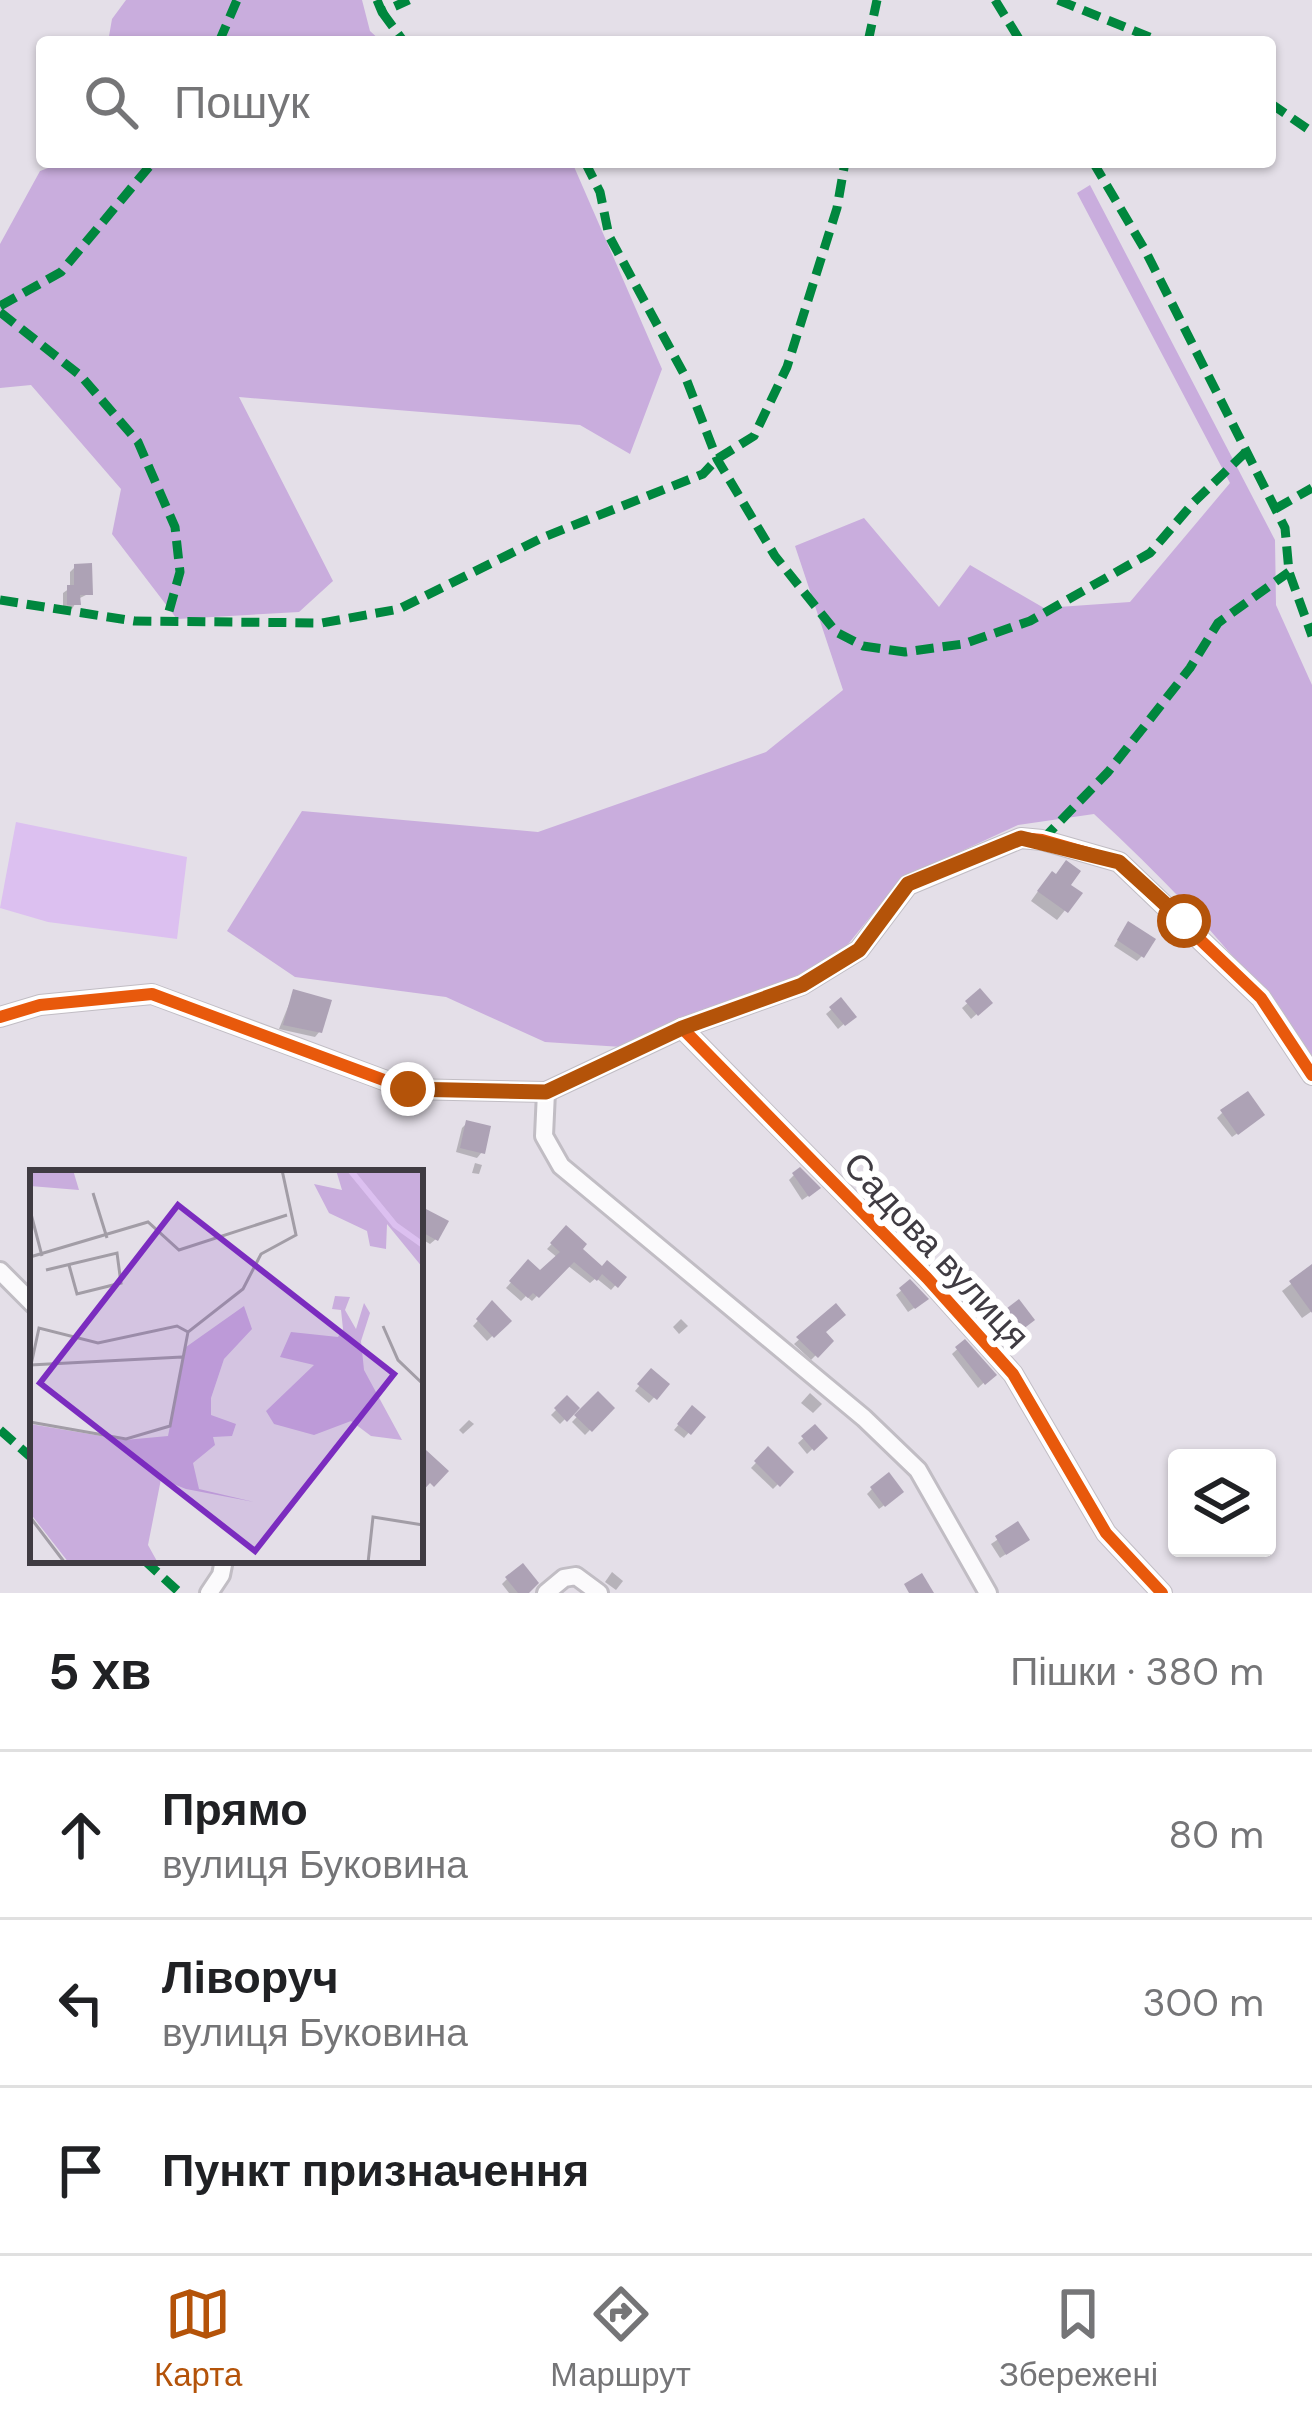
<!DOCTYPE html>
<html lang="uk">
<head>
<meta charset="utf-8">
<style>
	:root { --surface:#fff; --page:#f2f2f2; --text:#202124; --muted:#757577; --line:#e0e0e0; --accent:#b45309 }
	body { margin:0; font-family:"DM Sans",sans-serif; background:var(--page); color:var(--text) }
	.controls { position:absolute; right:36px; bottom:36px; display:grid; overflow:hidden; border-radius:12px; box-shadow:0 3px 9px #0004 }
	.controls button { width:108px; height:108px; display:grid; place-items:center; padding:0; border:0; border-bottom:3px solid var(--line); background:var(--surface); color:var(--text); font:60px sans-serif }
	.stop { position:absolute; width:36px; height:36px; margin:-27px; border:9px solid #b45309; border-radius:50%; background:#fff }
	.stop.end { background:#b45309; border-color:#fff; box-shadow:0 3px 12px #0008 }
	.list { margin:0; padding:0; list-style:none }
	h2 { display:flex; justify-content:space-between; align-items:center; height:156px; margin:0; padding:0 48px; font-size:51px }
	h2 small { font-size:39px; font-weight:400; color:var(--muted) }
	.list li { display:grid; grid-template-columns:78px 1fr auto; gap:36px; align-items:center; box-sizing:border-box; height:168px; padding:0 48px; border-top:3px solid var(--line) }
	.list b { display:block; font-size:45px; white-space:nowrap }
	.list p { margin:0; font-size:39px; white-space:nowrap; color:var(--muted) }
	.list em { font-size:39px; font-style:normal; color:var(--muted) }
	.icon { flex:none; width:66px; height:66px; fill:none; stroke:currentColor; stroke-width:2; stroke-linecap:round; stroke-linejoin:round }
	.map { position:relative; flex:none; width:1312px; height:1593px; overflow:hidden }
	.search { position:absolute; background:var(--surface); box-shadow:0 3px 9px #0004; left:36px; right:36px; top:36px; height:132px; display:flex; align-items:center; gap:30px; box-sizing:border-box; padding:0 42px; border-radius:12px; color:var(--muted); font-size:45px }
	.sheet { height:660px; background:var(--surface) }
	nav { display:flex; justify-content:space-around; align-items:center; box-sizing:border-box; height:168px; border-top:3px solid var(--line); background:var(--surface); font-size:33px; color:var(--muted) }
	nav a { display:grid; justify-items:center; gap:6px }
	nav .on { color:var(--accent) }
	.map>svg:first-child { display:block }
	.forest { fill:#c9addd }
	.water { fill:#dcc0f0 }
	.shadow { fill:#0003 }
	.building { fill:#ada2b5 }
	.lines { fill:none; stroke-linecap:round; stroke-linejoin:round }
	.minor-casing { stroke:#c1bdc4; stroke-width:22 }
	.minor { stroke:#fbfafc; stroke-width:16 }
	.quiet { stroke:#00873e; stroke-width:9; stroke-dasharray:18 9; stroke-linecap:butt }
	.cycleway-casing { stroke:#fff; stroke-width:20 }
	.cycleway { stroke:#e8590c; stroke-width:12 }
	.route { stroke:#b45309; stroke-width:15 }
	.labels { text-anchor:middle; stroke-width:12; stroke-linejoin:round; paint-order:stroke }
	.street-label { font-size:36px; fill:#3f3b42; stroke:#fff }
	.inset-river { fill:none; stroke:#dcc0f0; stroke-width:6 }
	.inset-road { fill:none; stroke:#a29da6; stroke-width:3 }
	.view { fill:#7b2cbf; fill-opacity:0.15; stroke:#7b2cbf; stroke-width:6 }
	.inset-edge { fill:none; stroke:#3f3b42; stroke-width:6 }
</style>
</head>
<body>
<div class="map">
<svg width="1312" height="1593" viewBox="0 0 1312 1593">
	<rect width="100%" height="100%" fill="#e4dfe8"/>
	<g class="forest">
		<polygon points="126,0 362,0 370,31 382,42 108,42 112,19"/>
		<polygon points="64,162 572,162 662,369 630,454 580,425 239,397 333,581 299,612 177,619 112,534 121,489 31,385 0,388 0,244 40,171"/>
		<path d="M1090 185 1275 540 1276 605 1312 685V1062C1250 967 1177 891 1094 814L1018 825 901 879 845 948 791 979 622 1047 545 1042 446 997 295 977 227 931 302 811 538 832 766 752 843 690 795 546 864 518 939 607 970 565 1044 608 1130 602 1230 483 1077 193Z"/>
	</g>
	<polygon class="water" points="16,822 187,857 177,939 48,922 0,908"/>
	<g class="shadow">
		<polygon points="75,567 90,593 78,599 72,609 63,609 63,593 70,588 70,572"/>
		<polygon points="1044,883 1067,886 1079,893 1057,920 1031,901"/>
		<polygon points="1124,930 1142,956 1137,961 1114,946"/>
		<polygon points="294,992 320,1031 315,1037 279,1029"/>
		<polygon points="980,992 989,1003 971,1019 962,1008"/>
		<polygon points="841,1001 853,1016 838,1029 826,1014"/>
		<polygon points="1222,1113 1256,1120 1232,1137 1217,1118"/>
		<polygon points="467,1123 482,1152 477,1158 456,1152 462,1128"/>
		<polygon points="475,1163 482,1165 479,1174 472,1173"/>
		<polygon points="794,1175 812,1193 802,1200 789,1180"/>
		<polygon points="425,1211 436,1239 430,1244 420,1238 420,1216"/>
		<polygon points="566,1229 579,1250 602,1269 623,1277 611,1290 596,1278 590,1283 567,1265 532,1301 526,1296 521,1301 506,1288 528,1263 541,1274 558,1258 547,1249"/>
		<polygon points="1312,1268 1312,1311 1302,1318 1282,1291"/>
		<polygon points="910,1283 920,1304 908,1312 896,1295"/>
		<polygon points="1018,1303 1026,1324 1007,1339 995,1323"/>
		<polygon points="492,1305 508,1321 487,1341 473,1326"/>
		<polygon points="836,1307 822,1333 830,1341 811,1360 794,1344"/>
		<polygon points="681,1319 688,1326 679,1334 673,1327"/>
		<polygon points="964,1343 992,1375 978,1388 952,1354"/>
		<polygon points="651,1372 666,1384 649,1403 635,1391"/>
		<polygon points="810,1393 822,1404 813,1413 801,1403"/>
		<polygon points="598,1395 611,1408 585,1435 572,1422"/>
		<polygon points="567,1399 576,1408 560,1424 551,1415"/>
		<polygon points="692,1409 702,1417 684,1438 674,1430"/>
		<polygon points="469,1420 474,1424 463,1434 459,1430"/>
		<polygon points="815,1428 824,1438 807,1454 798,1443"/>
		<polygon points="768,1450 790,1472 773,1489 751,1468"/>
		<polygon points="872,1489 895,1497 879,1509 867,1494"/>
		<polygon points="1018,1526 1021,1544 1000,1558 991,1544"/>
		<polygon points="612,1572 623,1581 616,1590 605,1582"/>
		<polygon points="507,1579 524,1593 509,1593 502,1584"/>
	</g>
	<g class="building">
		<polygon points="92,563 93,595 80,595 81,605 67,605 67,585 74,585 74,564"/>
		<polygon points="1066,860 1081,871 1071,885 1083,893 1068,913 1037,891 1052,871 1056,874"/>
		<polygon points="1128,921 1156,939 1144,958 1117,940"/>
		<polygon points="980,988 993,1003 978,1016 965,1001"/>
		<polygon points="293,989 332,1000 322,1033 283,1025"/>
		<polygon points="841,997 857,1017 845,1026 829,1007"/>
		<polygon points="1248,1091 1265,1115 1238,1135 1220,1110"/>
		<polygon points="466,1120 491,1126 485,1154 460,1148"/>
		<polygon points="800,1167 821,1188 809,1197 792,1173"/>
		<polygon points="424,1208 449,1221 438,1241 420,1231"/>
		<polygon points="566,1225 587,1244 583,1249 602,1266 607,1260 627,1277 618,1288 602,1274 597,1281 574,1262 539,1298 533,1293 528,1298 509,1281 528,1259 540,1270 560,1252 550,1243"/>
		<polygon points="1312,1264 1312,1313 1289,1281"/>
		<polygon points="910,1279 929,1299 915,1309 899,1288"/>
		<polygon points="1019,1299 1035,1320 1014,1336 998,1315"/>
		<polygon points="492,1300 512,1321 494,1338 476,1319"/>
		<polygon points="836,1303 846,1315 826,1332 834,1341 818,1358 796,1337"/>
		<polygon points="965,1339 997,1375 985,1385 955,1347"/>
		<polygon points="651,1368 670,1384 657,1400 637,1384"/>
		<polygon points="598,1391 615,1408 592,1432 574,1415"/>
		<polygon points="567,1395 580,1408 567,1422 554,1408"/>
		<polygon points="692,1405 706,1417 691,1435 677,1424"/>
		<polygon points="815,1424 828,1438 814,1451 801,1436"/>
		<polygon points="768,1446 794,1472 780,1487 754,1461"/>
		<polygon points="426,1450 449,1471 434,1487 430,1483 420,1494 420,1456"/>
		<polygon points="889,1472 904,1492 885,1507 870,1487"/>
		<polygon points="1018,1521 1030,1540 1006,1555 995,1536"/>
		<polygon points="523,1563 539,1583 529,1593 518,1593 505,1577"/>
		<polygon points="922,1573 934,1593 909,1593 904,1584"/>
	</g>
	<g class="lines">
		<g class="minor-casing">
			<g id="minor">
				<polyline points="0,1017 40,1005 152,994 408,1089 546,1092 682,1028 802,985 859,950 908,885 1021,838 1042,840 1119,862 1261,998 1312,1075"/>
				<polyline points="682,1028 927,1278 1013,1374 1106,1533 1162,1593"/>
				<polyline points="546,1092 544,1136 561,1166 864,1418 918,1470 988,1593"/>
				<polyline points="0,1271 33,1304"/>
				<polyline points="209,1593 221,1575 224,1560"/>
				<polyline points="546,1593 564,1578 576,1576 599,1593"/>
			</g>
		</g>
		<use href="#minor" class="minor"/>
		<g class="quiet">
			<polyline points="377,0 382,12 409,0"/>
			<polyline points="995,0 1021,42"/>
			<polyline points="1058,0 1162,42"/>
			<polyline points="382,12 404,42"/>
			<polyline points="219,42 237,0"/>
			<polyline points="868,42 877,0"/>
			<polyline points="1270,103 1312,132"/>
			<polyline points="585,162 600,192 609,236 685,376 717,459 775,556 836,632 863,646 905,652 963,644 1030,621 1150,553 1194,502 1247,451"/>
			<polyline points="1093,162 1145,250 1285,528 1289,572 1312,636"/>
			<polyline points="0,306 61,272 153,162"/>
			<polyline points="0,312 81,376 138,442 175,527 180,572 166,622"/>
			<polyline points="1275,509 1312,488"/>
			<polyline points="0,600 134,621 322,623 399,609 544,537 703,474 717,459 754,436 787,367 837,208 845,162"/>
			<polyline points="1042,840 1108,772 1147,723 1190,668 1218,623 1289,572"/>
			<polyline points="0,1430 33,1459"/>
			<polyline points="144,1560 180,1593"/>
		</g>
		<g class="cycleway-casing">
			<g id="cycleway">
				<polyline points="0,1017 40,1005 152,994 408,1089 546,1092 682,1028 802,985 859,950 908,885 1021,838 1042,840 1119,862 1261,998 1312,1075"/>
				<polyline points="682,1028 927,1278 1013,1374 1106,1533 1162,1593"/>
			</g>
		</g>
		<use href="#cycleway" class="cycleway"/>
	</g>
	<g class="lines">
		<polyline class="route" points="408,1089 546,1092 682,1028 802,985 859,950 908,884 1021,838 1119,862 1184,921"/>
	</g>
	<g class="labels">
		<g class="street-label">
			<text transform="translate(937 1250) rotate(47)" y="13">Садова вулиця</text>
		</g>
	</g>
	<g transform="translate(30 1170)">
		<rect width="393" height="393" fill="#e4dfe8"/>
		<path d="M0 0H43L49 20 0 16ZM306 0H393V98L357 54 356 79 340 76 337 61 299 43 284 14 312 20ZM305 126 320 127 315 140 326 159 334 133 340 143 331 171 334 200 372 270 341 266 321 251 284 265 244 254 236 241 284 195 250 187 261 162 308 167 313 159 311 140 302 139ZM214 136 222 159 194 189 181 228V245L206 254 202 266 183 267 185 275 163 293 169 319 224 332 156 319 131 309 118 375 128 393H39L0 343V254L95 270 138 266 156 177Z" fill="#c9addd"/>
		<path class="inset-river" d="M320 0 365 55 393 75"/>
		<path class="inset-road" d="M63 23 77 68M0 40 12 86M0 87 118 52 149 80 257 45M16 100 87 83 91 113 47 124 39 95M353 156 368 190 393 214M0 195 152 187M1 195 9 158 68 173 147 156 158 162M0 252 96 269 140 256 158 162 213 119 231 84 266 65 252 0M0 347 35 393M338 393 343 347 393 355"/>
		<path class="view" d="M148 35 364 204 225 381 10 213Z"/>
		<rect width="393" height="393" class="inset-edge"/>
	</g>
</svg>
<div class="controls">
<button><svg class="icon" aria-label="layers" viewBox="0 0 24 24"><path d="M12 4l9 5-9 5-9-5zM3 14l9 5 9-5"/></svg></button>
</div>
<div class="stop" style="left:1184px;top:921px"></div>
<div class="stop end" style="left:408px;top:1089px"></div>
<div class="search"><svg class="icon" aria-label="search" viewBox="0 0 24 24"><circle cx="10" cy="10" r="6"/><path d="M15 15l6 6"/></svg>Пошук</div>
</div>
<section class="sheet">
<h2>5 хв<small>Пішки · 380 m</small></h2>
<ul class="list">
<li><svg class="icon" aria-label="ahead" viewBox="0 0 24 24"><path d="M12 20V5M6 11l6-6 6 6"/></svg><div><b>Прямо</b><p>вулиця Буковина</p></div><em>80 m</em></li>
<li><svg class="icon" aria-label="left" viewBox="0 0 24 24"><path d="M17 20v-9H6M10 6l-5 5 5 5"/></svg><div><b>Ліворуч</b><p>вулиця Буковина</p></div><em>300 m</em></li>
<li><svg class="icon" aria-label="arrive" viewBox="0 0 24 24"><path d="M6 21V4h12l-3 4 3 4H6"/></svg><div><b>Пункт призначення</b></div></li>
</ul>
</section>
<nav>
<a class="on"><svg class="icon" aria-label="map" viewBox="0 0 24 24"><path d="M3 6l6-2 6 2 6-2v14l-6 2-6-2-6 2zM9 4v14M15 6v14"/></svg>Карта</a>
<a><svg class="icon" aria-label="directions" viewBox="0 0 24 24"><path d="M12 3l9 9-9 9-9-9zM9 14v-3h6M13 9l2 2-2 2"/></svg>Маршрут</a>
<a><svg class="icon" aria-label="saved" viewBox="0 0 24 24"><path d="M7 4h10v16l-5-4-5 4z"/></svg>Збережені</a>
</nav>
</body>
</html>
